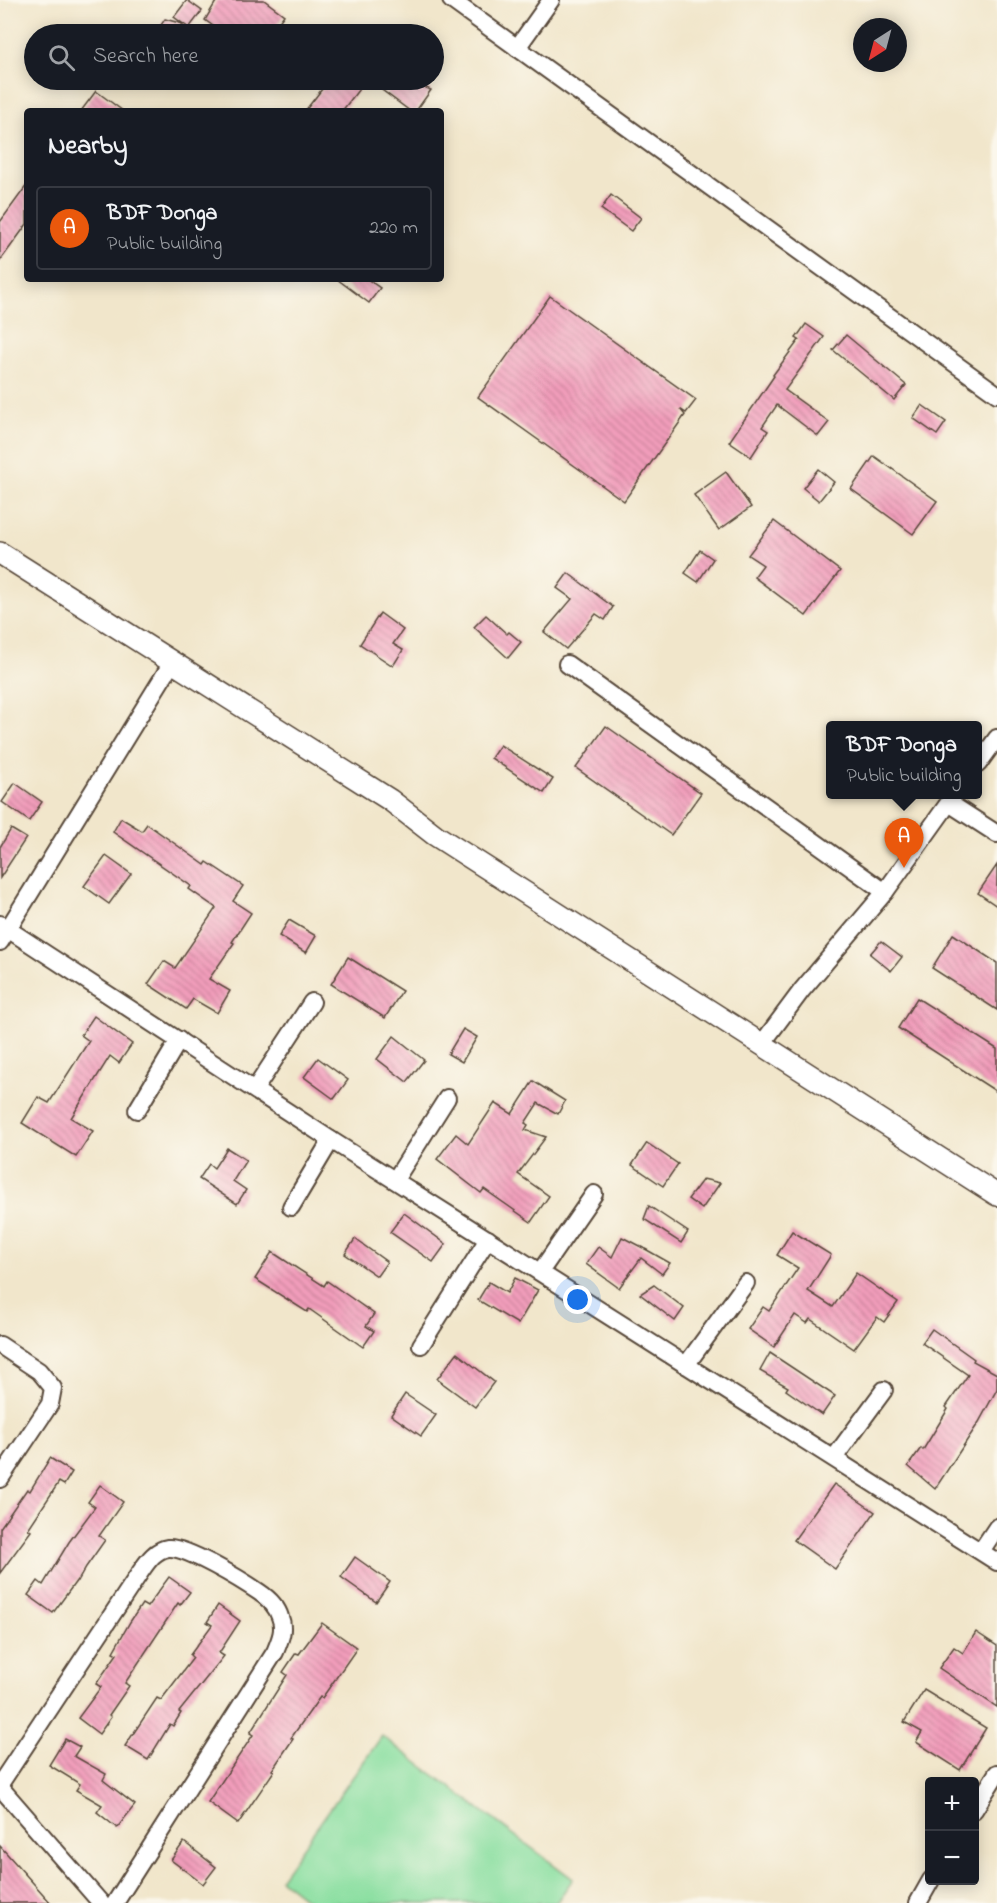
<!DOCTYPE html>
<html lang="en">
<head>
<meta charset="utf-8">
<style>
	:root { --surface:#171b24; --page:#20242c; --text:#f1f3f6; --muted:#9ea1a6; --line:#363941; --accent:#ea580c }
	body { margin:0; font-family:"Indie Flower",sans-serif; background:var(--page); color:var(--text) }
	.controls { position:absolute; right:18px; bottom:18px; display:grid; overflow:hidden; border-radius:6px; box-shadow:0 3px 15px #0003 }
	.controls button { width:54px; height:54px; display:grid; place-items:center; padding:0; border:0; border-bottom:2px solid var(--line); background:var(--surface); color:var(--text); font:30px sans-serif }
	.compass { position:absolute; left:853px; top:18px; width:54px; height:54px; border-radius:50%; background:var(--surface); box-shadow:0 3px 15px #0003; rotate:216deg }
	.you { position:absolute; left:578px; top:1300px; width:21px; height:21px; margin:-15px; border:4px solid #fff; border-radius:50%; background:#1a73e8; box-shadow:0 0 0 9px #1a73e833 }
	.badge { display:grid; place-items:center; width:39px; height:39px; border-radius:50%; background:var(--accent); color:#fff; font-size:20px; font-weight:700 }
	.pin { position:absolute; translate:-50% -50px; filter:drop-shadow(0 2px 3px #0008) }
	.pin::after { content:''; position:absolute; top:32px; width:21px; height:18px; background:inherit; clip-path:polygon(0 0,100% 0,50% 100%) }
	.popup { position:absolute; left:826px; top:721px; width:156px; height:78px; box-sizing:border-box; display:grid; place-content:center; border-radius:6px; background:var(--surface); filter:drop-shadow(0 2px 4px #0005); font-size:20px; white-space:nowrap; color:var(--muted) }
	.popup b { font-size:22px; color:var(--text) }
	.popup::after { content:''; position:absolute; left:50%; top:100%; margin-left:-12px; border:12px solid transparent; border-top-color:var(--surface) }
	.list { margin:0; padding:0; list-style:none }
	h2 { display:flex; justify-content:space-between; align-items:center; height:78px; margin:0; padding:0 24px; font-size:26px }
	h2 small { font-size:20px; font-weight:400; color:var(--muted) }
	.list li { display:grid; grid-template-columns:39px 1fr auto; gap:18px; align-items:center; box-sizing:border-box; height:84px; margin:0 12px 12px; padding:0 12px; border:2px solid var(--line); border-radius:6px }
	.list b { display:block; font-size:22px; white-space:nowrap }
	.list p { margin:0; font-size:20px; white-space:nowrap; color:var(--muted) }
	.list em { font-size:20px; font-style:normal; color:var(--muted) }
	.icon { flex:none; width:33px; height:33px; fill:none; stroke:currentColor; stroke-width:2; stroke-linecap:round; stroke-linejoin:round }
	.map { position:relative; flex:none; width:997px; height:1903px; overflow:hidden }
	.search { position:absolute; background:var(--surface); box-shadow:0 3px 15px #0003; left:24px; top:24px; width:420px; height:66px; display:flex; align-items:center; gap:15px; box-sizing:border-box; padding:0 21px; border-radius:33px; color:var(--muted); font-size:22px }
	.panel { position:absolute; background:var(--surface); box-shadow:0 3px 15px #0003; left:24px; top:108px; width:420px; height:174px; border-radius:6px }
	.map>svg:first-child { display:block }
	.green { fill:#8bdfa1; stroke:#638460; stroke-width:1.5 }
	.building { fill:url(#building-back-hatch) }
	.lines { fill:none; stroke-linecap:round; stroke-linejoin:round }
	.minor-casing { stroke:#564638; stroke-width:20 }
	.major-casing { stroke:#564638; stroke-width:24 }
	.minor { stroke:#fff; stroke-width:16 }
	.major { stroke:#fff; stroke-width:21 }
</style>
</head>
<body>
<div class="map">
<svg width="997" height="1903" viewBox="0 0 997 1903">
	<defs>
		<pattern id="building-back-hatch" width="6" height="6" patternUnits="userSpaceOnUse" patternTransform="scale(1.5)"><rect width="6" height="6" fill="#f29dbb"/><path d="M-1 5l2 2M0 0l6 6M5-1l2 2" fill="none" stroke="#c58097"/></pattern>
	</defs>
	<rect width="100%" height="100%" fill="#fbf7ec"/>
	<filter id="ink" filterUnits="userSpaceOnUse"><feTurbulence type="fractalNoise" baseFrequency=".0167" numOctaves="2"/><feDisplacementMap in="SourceGraphic" scale="12" xChannelSelector="R" yChannelSelector="G"/><feConvolveMatrix kernelMatrix="1 2 1 2 8 2 1 2 1" color-interpolation-filters="sRGB"/></filter>
	<filter id="wash" filterUnits="userSpaceOnUse"><feTurbulence type="fractalNoise" baseFrequency=".008" numOctaves="4" result="noise"/><feDisplacementMap in="SourceGraphic" scale="24" xChannelSelector="R" yChannelSelector="G"/><feGaussianBlur stdDeviation="1.35" result="paint"/><feColorMatrix in="noise" values="0 0 0 0 0 0 0 0 0 0 0 0 0 0 0 0 0 1.4 0 .05"/><feComposite in="paint" operator="in"/></filter>
	<g filter="url(#wash)">
		<rect width="100%" height="100%" fill="#f1e6cb"/>
		<polygon class="green" points="382,1736 573,1879 556,1903 311,1903 280,1879"/>
		<g id="blocks">
			<g class="building">
				<polygon points="187,0 202,11 189,28 174,17"/>
				<polygon points="217,0 264,0 284,15 270,34 224,34 205,20"/>
				<polygon points="165,19 183,24 174,34 167,34 159,28"/>
				<polygon points="329,80 366,80 342,111 305,111"/>
				<polygon points="389,80 408,80 431,90 416,111 410,111 382,90"/>
				<polygon points="96,91 123,111 81,111"/>
				<polygon points="27,185 27,224 0,261 0,222"/>
				<polygon points="611,195 641,218 631,231 601,209"/>
				<polygon points="337,279 367,279 380,288 369,303"/>
				<polygon points="550,296 696,400 686,413 680,409 685,415 624,501 478,397"/>
				<polygon points="806,324 824,337 785,390 829,422 818,436 777,405 762,427 768,431 751,457 729,442 774,376 773,375 799,340 796,338"/>
				<polygon points="846,335 906,385 894,400 833,350"/>
				<polygon points="922,405 946,422 937,435 913,418"/>
				<polygon points="874,456 937,501 913,534 851,489"/>
				<polygon points="818,469 834,482 819,501 803,488"/>
				<polygon points="726,472 751,507 719,530 694,495"/>
				<polygon points="774,521 840,571 806,616 754,577 763,565 748,555"/>
				<polygon points="700,550 713,559 698,582 685,573"/>
				<polygon points="568,573 613,607 605,620 596,614 566,649 544,632 572,599 557,588"/>
				<polygon points="380,613 403,630 393,644 403,650 393,666 360,644"/>
				<polygon points="486,615 507,634 509,632 521,642 508,658 474,627"/>
				<polygon points="606,726 701,793 671,835 576,768"/>
				<polygon points="500,745 553,779 544,793 491,758"/>
				<polygon points="15,783 42,802 29,821 2,802"/>
				<polygon points="121,818 142,831 147,824 205,865 207,862 243,886 233,901 251,913 232,942 234,943 209,979 230,991 217,1013 193,999 186,1009 148,984 164,961 175,968 216,908 189,889 191,886 113,832"/>
				<polygon points="11,829 26,838 0,878 0,847"/>
				<polygon points="106,856 131,874 109,904 84,886"/>
				<polygon points="997,865 997,906 978,893"/>
				<polygon points="289,920 316,936 306,953 279,936"/>
				<polygon points="953,934 997,963 997,1010 932,968"/>
				<polygon points="881,941 902,957 891,971 870,954"/>
				<polygon points="348,957 402,991 385,1018 331,984"/>
				<polygon points="917,998 997,1049 997,1092 898,1028"/>
				<polygon points="94,1016 132,1044 119,1063 110,1056 71,1118 93,1131 76,1157 22,1123 38,1097 49,1103 89,1041 81,1035"/>
				<polygon points="463,1029 477,1037 462,1062 448,1054"/>
				<polygon points="394,1036 424,1060 407,1082 377,1059"/>
				<polygon points="318,1058 348,1080 334,1099 304,1077"/>
				<polygon points="533,1081 565,1101 558,1114 538,1103 525,1123 528,1125 525,1130 546,1137 518,1174 549,1196 531,1222 484,1189 481,1193 437,1159 456,1134 468,1144 495,1103 512,1114"/>
				<polygon points="647,1143 678,1164 663,1186 632,1165"/>
				<polygon points="227,1148 246,1160 233,1181 246,1190 237,1204 199,1179 209,1164 214,1168"/>
				<polygon points="703,1179 720,1183 702,1209 688,1199"/>
				<polygon points="649,1206 688,1232 681,1243 644,1219"/>
				<polygon points="404,1213 446,1244 433,1262 390,1232"/>
				<polygon points="792,1231 831,1255 808,1291 833,1307 856,1273 898,1302 884,1322 877,1317 854,1349 810,1319 807,1323 795,1315 774,1347 748,1329 763,1307 769,1311 798,1268 777,1255"/>
				<polygon points="622,1237 647,1250 670,1263 662,1274 641,1258 619,1288 586,1264 598,1247 612,1257"/>
				<polygon points="355,1239 387,1262 377,1276 345,1254"/>
				<polygon points="272,1252 324,1286 327,1281 374,1314 366,1326 374,1331 363,1347 309,1309 307,1312 255,1279"/>
				<polygon points="515,1278 538,1290 518,1324 478,1300 489,1282 507,1293"/>
				<polygon points="654,1285 684,1308 675,1321 640,1294"/>
				<polygon points="932,1329 974,1359 973,1361 997,1374 997,1389 979,1422 935,1489 908,1466 921,1448 923,1450 948,1409 946,1407 968,1375 922,1343"/>
				<polygon points="457,1353 494,1382 475,1407 437,1379"/>
				<polygon points="770,1353 835,1396 822,1415 786,1390 788,1387 760,1371"/>
				<polygon points="405,1394 436,1415 421,1436 391,1415"/>
				<polygon points="50,1458 72,1472 64,1485 59,1482 28,1529 31,1531 0,1573 0,1528 27,1489 30,1491"/>
				<polygon points="834,1484 875,1512 835,1569 794,1540"/>
				<polygon points="100,1485 123,1502 99,1536 105,1540 86,1567 78,1581 77,1580 53,1613 28,1595 38,1581 43,1585 69,1542 95,1507 88,1502"/>
				<polygon points="355,1557 390,1582 376,1602 341,1577"/>
				<polygon points="169,1577 190,1592 180,1605 178,1603 125,1683 129,1686 109,1715 111,1717 99,1734 78,1718 101,1687 96,1684 117,1654 113,1652 130,1622 142,1604 147,1607"/>
				<polygon points="218,1605 240,1621 219,1653 224,1656 179,1712 181,1713 173,1726 170,1724 148,1760 125,1746 157,1698 161,1700 193,1658 190,1655 212,1625 207,1622"/>
				<polygon points="322,1623 357,1648 322,1698 320,1697 291,1738 293,1739 272,1770 274,1771 238,1824 208,1802 253,1735 250,1733 287,1675 283,1672 296,1653 299,1654"/>
				<polygon points="976,1632 997,1646 997,1707 939,1668 954,1647 963,1653"/>
				<polygon points="924,1690 986,1728 960,1770 916,1742 922,1732 904,1722"/>
				<polygon points="65,1739 80,1747 74,1756 106,1774 103,1780 135,1805 117,1828 97,1812 102,1805 76,1790 80,1784 49,1765"/>
				<polygon points="184,1842 216,1867 203,1884 171,1860"/>
				<polygon points="0,1846 51,1903 0,1903"/>
			</g>
		</g>
	</g>
	<g filter="url(#ink)">
		<use href="#blocks" fill-opacity="0" stroke="#564638" stroke-width="1.5"/>
		<g class="lines">
			<g class="minor-casing">
				<g id="minor">
					<polyline points="451,0 997,394"/>
					<polyline points="517,48 551,0"/>
					<polyline points="567,664 885,892"/>
					<polyline points="978,764 997,738"/>
					<polyline points="949,803 997,834"/>
					<polyline points="0,924 331,1140 997,1562"/>
					<polyline points="0,942 173,661"/>
					<polyline points="761,1045 802,990 885,892 955,794"/>
					<polyline points="255,1089 312,1002"/>
					<polyline points="137,1110 179,1040"/>
					<polyline points="395,1180 447,1098"/>
					<polyline points="291,1207 331,1140"/>
					<polyline points="540,1272 594,1194"/>
					<polyline points="0,1345 39,1371 53,1388 50,1404 0,1479"/>
					<polyline points="421,1345 488,1239"/>
					<polyline points="686,1365 746,1283"/>
					<polyline points="834,1458 884,1390"/>
					<polyline points="981,1551 997,1527"/>
					<path d="M0 1784 141 1571C148 1561 155 1550 168 1548 186 1546 243 1581 259 1592 268 1598 277 1607 280 1617 285 1629 280 1640 275 1652L115 1903"/>
					<polyline points="0,1787 101,1903"/>
					<polyline points="974,1810 997,1773"/>
					<polyline points="918,1903 931,1880"/>
				</g>
			</g>
			<g class="major-casing">
				<polyline id="major" points="0,553 390,800 435,835 997,1195"/>
			</g>
			<use href="#minor" class="minor"/>
			<use href="#major" class="major"/>
		</g>
	</g>
</svg>
<div class="controls">
<button>+</button>
<button>−</button>
</div>
<svg class="compass" viewBox="-18 -18 36 36"><path d="M0-13l5 13h-10z" fill="#e53935"/><path d="M0 13l5-13h-10z" fill="#9ea1a6"/></svg>
<div class="you"></div>
<div class="pin badge" style="left:904px;top:868px">A</div>
<div class="popup"><b>BDF Donga</b>Public building</div>
<div class="search"><svg class="icon" aria-label="search" viewBox="0 0 24 24"><circle cx="10" cy="10" r="6"/><path d="M15 15l6 6"/></svg>Search here</div>
<section class="panel">
<h2>Nearby<small></small></h2>
<ul class="list">
<li><span class="badge">A</span><div><b>BDF Donga</b><p>Public building</p></div><em>220 m</em></li>
</ul>
</section>
</div>
</body>
</html>
